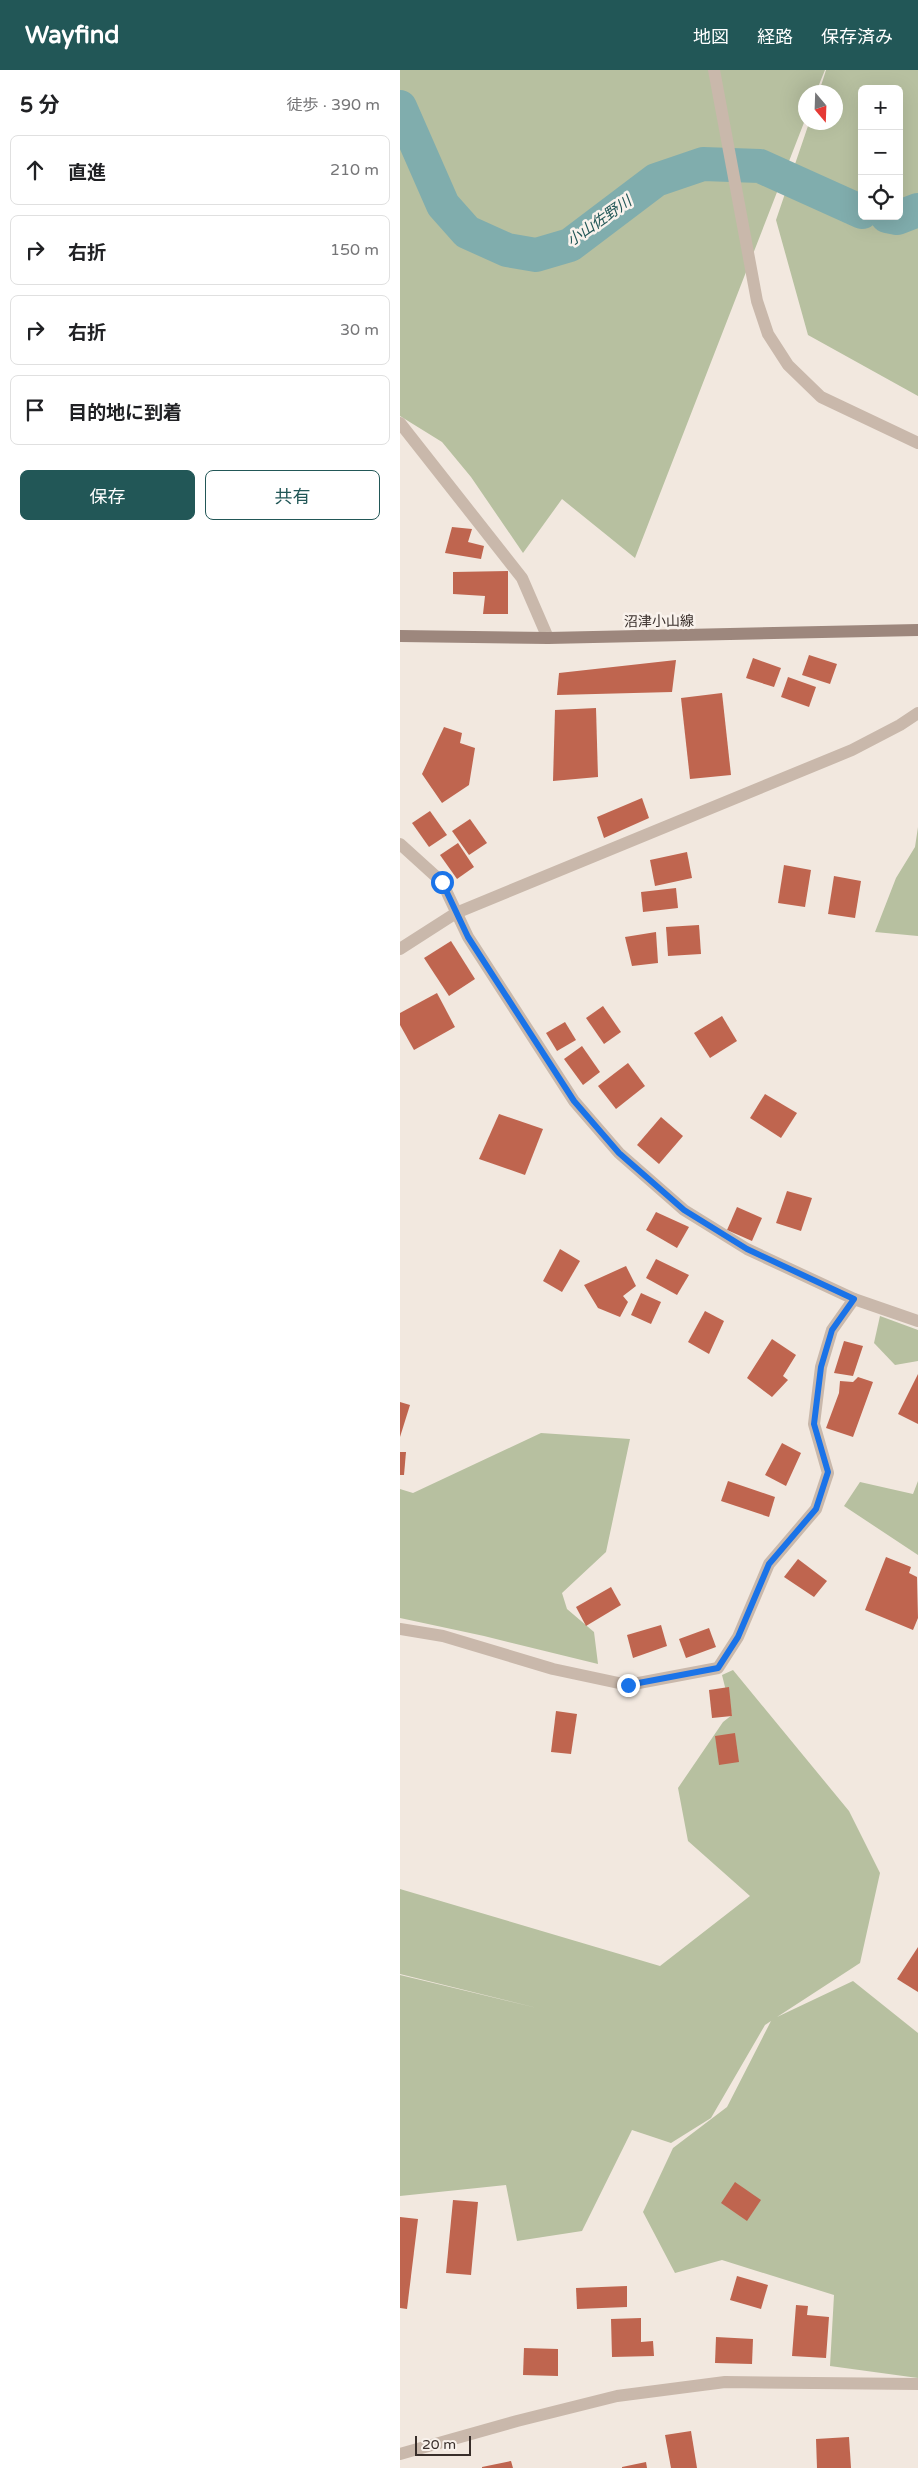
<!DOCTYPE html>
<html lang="ja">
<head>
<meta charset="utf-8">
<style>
	:root { --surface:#fff; --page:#f6f6f6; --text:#202124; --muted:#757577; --line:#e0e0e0; --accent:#225757 }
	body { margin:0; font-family:"Varela Round","Noto Sans JP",sans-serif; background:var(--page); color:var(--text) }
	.controls { position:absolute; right:15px; top:15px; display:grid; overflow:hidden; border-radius:8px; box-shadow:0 5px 20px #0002 }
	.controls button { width:45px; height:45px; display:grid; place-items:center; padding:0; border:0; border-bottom:1px solid var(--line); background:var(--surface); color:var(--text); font:25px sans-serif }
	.compass { position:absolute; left:398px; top:15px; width:45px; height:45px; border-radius:50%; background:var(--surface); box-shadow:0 5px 20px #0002; rotate:161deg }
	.scale { position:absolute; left:15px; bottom:12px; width:56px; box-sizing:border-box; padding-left:5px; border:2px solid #382e2a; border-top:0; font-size:14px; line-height:18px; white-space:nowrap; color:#382e2a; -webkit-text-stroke:4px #f9f2ec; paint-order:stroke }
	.stop { position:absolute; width:15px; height:15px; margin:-11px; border:4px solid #1a73e8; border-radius:50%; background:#fff }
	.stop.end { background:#1a73e8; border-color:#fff; box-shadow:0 1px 5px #0008 }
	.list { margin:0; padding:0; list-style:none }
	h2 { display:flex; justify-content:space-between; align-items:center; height:65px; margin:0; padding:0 20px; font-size:21px }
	h2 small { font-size:16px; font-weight:400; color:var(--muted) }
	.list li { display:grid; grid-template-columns:32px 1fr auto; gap:15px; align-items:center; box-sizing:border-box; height:70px; margin:0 10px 10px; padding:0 10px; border:1px solid var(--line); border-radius:8px }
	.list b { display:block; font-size:19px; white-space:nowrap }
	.list em { font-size:16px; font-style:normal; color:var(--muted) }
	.actions { display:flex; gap:10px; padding:15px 20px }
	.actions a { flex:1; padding:11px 0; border:1px solid var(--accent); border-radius:8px; text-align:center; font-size:18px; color:var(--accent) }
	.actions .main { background:var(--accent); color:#fff }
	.icon { flex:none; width:28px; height:28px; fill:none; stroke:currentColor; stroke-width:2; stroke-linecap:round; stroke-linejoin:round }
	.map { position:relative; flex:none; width:518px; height:2398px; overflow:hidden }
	header { display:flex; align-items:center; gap:30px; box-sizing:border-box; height:70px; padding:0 25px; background:var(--accent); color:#fff }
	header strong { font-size:24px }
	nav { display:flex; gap:28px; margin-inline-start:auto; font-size:18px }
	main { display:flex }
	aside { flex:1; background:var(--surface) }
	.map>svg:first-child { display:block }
	.green { fill:#b7c0a0; fill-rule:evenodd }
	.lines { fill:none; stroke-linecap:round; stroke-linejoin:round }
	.river { stroke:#80adad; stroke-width:34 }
	.building { fill:#bf654f }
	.minor { stroke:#c9b8ab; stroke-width:12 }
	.tertiary { stroke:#c9b8ab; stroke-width:12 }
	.secondary { stroke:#9d877d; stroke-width:12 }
	.route { stroke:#1a73e8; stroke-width:6 }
	.labels { text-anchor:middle; stroke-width:5; stroke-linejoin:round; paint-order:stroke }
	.street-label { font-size:14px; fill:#382e2a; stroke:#f9f2ec }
	.water-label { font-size:15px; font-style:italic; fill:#225757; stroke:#f9f2ec }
</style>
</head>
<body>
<header>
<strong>Wayfind</strong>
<nav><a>地図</a><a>経路</a><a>保存済み</a></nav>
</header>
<main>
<aside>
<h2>5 分<small>徒歩 · 390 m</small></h2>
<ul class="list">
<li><svg class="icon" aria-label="ahead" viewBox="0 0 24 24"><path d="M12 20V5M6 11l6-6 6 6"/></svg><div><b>直進</b></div><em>210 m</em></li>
<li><svg class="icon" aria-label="right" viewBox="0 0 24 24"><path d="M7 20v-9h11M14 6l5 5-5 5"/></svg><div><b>右折</b></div><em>150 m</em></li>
<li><svg class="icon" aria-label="right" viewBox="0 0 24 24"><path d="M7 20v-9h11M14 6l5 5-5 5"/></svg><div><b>右折</b></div><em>30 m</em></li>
<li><svg class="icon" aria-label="arrive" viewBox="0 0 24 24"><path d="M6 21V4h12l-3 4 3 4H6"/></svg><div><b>目的地に到着</b></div></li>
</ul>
<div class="actions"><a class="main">保存</a><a>共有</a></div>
</aside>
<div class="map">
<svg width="518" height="2398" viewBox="0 0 518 2398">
	<rect width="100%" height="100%" fill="#f2e8df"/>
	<g class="green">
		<polygon points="0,0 425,0 416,22 406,22 405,50 235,488 162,429 123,483 71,407 42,372 0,346"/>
		<path d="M426 0H518V326L408 265 376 150 409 53 436 52V22H419ZM462 19H499V146H462Z"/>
		<polygon points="518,757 518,866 475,862 496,808 515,777"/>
		<polygon points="480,1246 518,1260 518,1291 495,1295 474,1273"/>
		<polygon points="141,1363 230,1369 206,1482 162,1523 167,1539 194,1562 198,1594 84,1566 0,1548 0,1419 13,1423"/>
		<polygon points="518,1411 518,1485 444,1436 460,1412 513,1424"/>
		<polygon points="333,1600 449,1741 480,1803 460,1893 377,1947 453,1911 518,1963 518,2308 430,2296 434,2225 322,2190 275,2203 243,2142 273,2078 327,2037 371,1951 365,1955 311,2048 271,2073 232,2060 182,2161 117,2171 106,2115 0,2126 0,1905 137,1938 0,1904 0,1819 260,1896 350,1826 288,1771 278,1718 323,1652 332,1645 322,1605"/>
	</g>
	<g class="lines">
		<g class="river">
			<polyline points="0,37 43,135 67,162 107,180 136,185 170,175 256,110 303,94 360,96 462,142"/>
			<polyline points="487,146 497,148 518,140"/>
		</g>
	</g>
	<g class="building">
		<polygon points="52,457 72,459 68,472 84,476 81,489 45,483"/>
		<polygon points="108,501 108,544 83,544 85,526 53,524 53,502"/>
		<polygon points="409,585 437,594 430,614 402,605"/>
		<polygon points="353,588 381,598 374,617 346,608"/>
		<polygon points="276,590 272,622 157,625 159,603"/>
		<polygon points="388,607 416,617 409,637 381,627"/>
		<polygon points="322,623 331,705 290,709 281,628"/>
		<polygon points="196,638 198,707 153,711 155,640"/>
		<polygon points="44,657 62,663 60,673 75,678 69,715 42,733 22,704"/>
		<polygon points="242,728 249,748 204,768 197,747"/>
		<polygon points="30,741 47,765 29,777 12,753"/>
		<polygon points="70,749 87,773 69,785 52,761"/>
		<polygon points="58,773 74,797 57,809 40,785"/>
		<polygon points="287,782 292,808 255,816 250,790"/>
		<polygon points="384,795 411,800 405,837 378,833"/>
		<polygon points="434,806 461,811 455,848 428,844"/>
		<polygon points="276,818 278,838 243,842 241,822"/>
		<polygon points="299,855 301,884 268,886 266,857"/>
		<polygon points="256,862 258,893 232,896 225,867"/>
		<polygon points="51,871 75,909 49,926 24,888"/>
		<polygon points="37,923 55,957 14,980 0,955 0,943"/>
		<polygon points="203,936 221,962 204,974 186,948"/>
		<polygon points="322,946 337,971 310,988 294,963"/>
		<polygon points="165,952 176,970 157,981 146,963"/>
		<polygon points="182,976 200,1002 183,1015 164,989"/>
		<polygon points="228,993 245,1016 216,1039 198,1016"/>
		<polygon points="365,1024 397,1043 381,1068 350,1048"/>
		<polygon points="99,1044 143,1059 125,1105 79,1089"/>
		<polygon points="261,1047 283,1066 259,1094 237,1075"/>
		<polygon points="387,1121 412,1128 401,1161 376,1153"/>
		<polygon points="337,1137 362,1148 352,1171 327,1160"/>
		<polygon points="256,1142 289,1157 277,1178 246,1160"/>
		<polygon points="160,1179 180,1191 162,1222 143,1211"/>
		<polygon points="256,1189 289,1205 277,1225 246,1208"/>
		<polygon points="226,1196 236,1216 223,1226 228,1232 220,1247 198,1238 184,1215"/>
		<polygon points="241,1223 261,1232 251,1254 231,1245"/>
		<polygon points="305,1241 324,1251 309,1284 288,1272"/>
		<polygon points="372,1269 396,1285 383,1306 388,1310 372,1327 347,1308"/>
		<polygon points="444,1271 463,1276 453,1306 434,1303"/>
		<polygon points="518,1304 518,1354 498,1344"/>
		<polygon points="458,1307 473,1312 453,1367 426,1358 439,1323 440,1311 453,1312"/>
		<polygon points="0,1332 10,1335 0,1367"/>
		<polygon points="382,1373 401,1383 386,1416 365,1405"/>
		<polygon points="0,1382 6,1382 4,1405 0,1405"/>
		<polygon points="328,1411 375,1427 369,1447 321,1431"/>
		<polygon points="486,1487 511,1497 509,1503 517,1507 518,1548 513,1560 465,1540"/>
		<polygon points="398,1489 427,1511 414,1527 384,1507"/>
		<polygon points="211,1517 221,1535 186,1556 176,1537"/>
		<polygon points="261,1555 267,1576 233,1588 227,1565"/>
		<polygon points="309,1558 316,1577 286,1588 279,1569"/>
		<polygon points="329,1617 332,1646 312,1648 309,1620"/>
		<polygon points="156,1641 177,1644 171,1684 151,1682"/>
		<polygon points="335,1663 339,1692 319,1695 315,1666"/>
		<polygon points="518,1877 518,1922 497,1909"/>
		<polygon points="335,2112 361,2130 347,2151 321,2133"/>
		<polygon points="53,2130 78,2132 71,2205 46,2203"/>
		<polygon points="0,2147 18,2149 7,2239 0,2238"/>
		<polygon points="337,2206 368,2215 361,2239 330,2230"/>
		<polygon points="227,2216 227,2237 177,2239 176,2218"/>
		<polygon points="396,2235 408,2236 407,2245 429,2247 426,2288 392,2286"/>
		<polygon points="241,2248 241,2272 253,2271 254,2286 212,2287 211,2249"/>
		<polygon points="316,2267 353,2269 352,2294 315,2293"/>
		<polygon points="124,2278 158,2279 158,2306 123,2305"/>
		<polygon points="291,2361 297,2398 271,2398 265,2365"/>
		<polygon points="449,2367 451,2398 417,2398 416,2369"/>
		<polygon points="111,2391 113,2398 82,2398 82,2397"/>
		<polygon points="246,2392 247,2398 222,2398 222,2397"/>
	</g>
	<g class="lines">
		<g class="minor">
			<polyline points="0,353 122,508 148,568"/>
			<polyline points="0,774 42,812 68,867 174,1031 219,1083 284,1140 347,1179 454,1229 518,1251"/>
			<polyline points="0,879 56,843 452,680 500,655 518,643"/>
			<polyline points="0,1559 43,1566 153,1599 228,1615 318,1598 338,1567 369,1494 416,1439 428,1403 414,1354 421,1297 432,1260 454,1229"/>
		</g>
		<g class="tertiary">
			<polyline points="314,0 357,231 368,264 388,295 421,327 518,373"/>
			<polyline points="0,2384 117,2351 217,2326 325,2312 518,2314"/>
		</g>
		<polyline class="secondary" points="0,566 148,568 518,560"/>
	</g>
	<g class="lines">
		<polyline class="route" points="42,812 68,867 174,1031 219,1083 284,1140 347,1179 454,1229 432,1260 421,1297 414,1354 428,1402 416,1439 369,1494 338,1567 318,1598 228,1615"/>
	</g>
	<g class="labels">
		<g class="street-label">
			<text transform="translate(259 551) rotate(-1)" y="5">沼津小山線</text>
		</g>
		<g class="water-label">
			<text transform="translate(199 151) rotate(-35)" y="5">小山佐野川</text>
		</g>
	</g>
</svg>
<div class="controls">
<button>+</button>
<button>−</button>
<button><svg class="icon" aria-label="locate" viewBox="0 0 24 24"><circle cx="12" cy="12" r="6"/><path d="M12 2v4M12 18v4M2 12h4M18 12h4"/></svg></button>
</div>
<svg class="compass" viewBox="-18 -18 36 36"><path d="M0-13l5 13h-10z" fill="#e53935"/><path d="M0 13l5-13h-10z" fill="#757577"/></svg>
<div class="scale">20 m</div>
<div class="stop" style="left:42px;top:812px"></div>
<div class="stop end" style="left:228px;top:1615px"></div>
</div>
</main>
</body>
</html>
